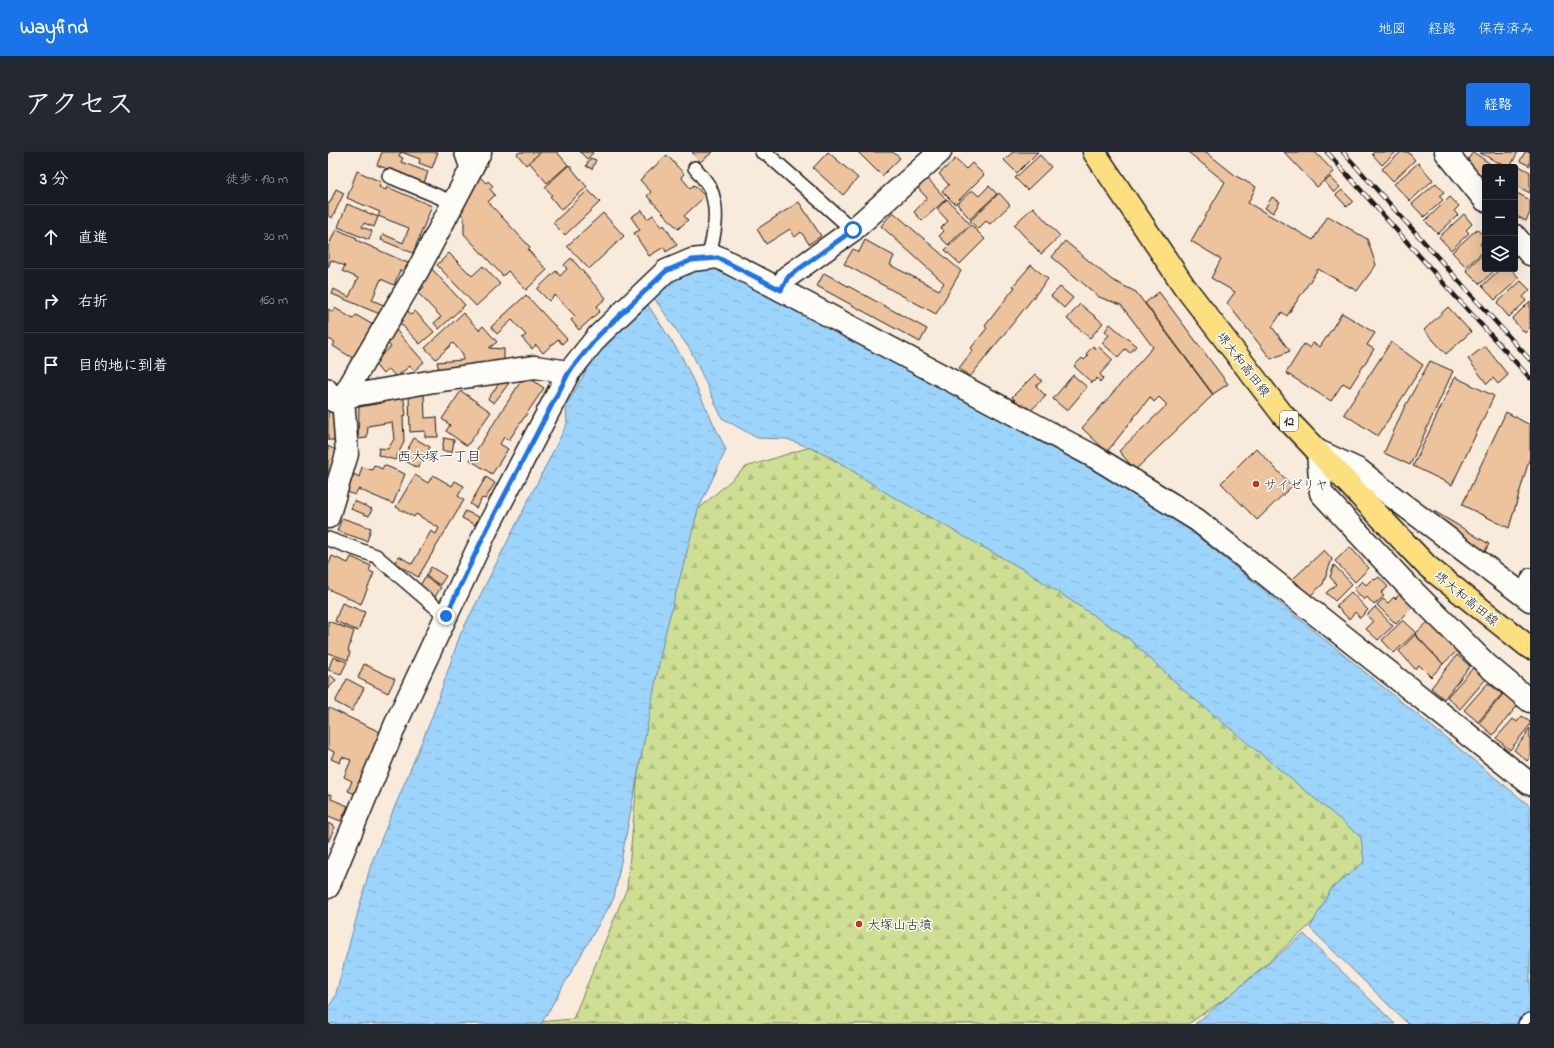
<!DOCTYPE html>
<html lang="ja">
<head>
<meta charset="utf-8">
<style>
	:root { --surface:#171b24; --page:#242831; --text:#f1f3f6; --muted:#9ea1a6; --line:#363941; --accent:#1a73e8 }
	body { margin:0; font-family:"Indie Flower","Klee One",sans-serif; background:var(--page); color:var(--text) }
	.controls { position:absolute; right:12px; top:12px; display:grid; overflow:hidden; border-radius:4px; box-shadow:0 4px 16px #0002 }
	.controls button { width:36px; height:36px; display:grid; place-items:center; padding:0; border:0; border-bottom:1px solid var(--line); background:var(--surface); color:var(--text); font:20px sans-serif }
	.stop { position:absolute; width:12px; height:12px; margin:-9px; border:3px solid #1a73e8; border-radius:50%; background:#fff }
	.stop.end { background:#1a73e8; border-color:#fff; box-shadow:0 1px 4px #0008 }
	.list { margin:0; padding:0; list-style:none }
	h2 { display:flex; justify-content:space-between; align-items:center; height:52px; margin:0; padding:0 16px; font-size:17px }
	h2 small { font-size:13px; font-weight:400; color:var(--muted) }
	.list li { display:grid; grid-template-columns:26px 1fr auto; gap:12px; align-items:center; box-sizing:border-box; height:64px; padding:0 16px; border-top:1px solid var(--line) }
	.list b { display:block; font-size:15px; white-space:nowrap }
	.list em { font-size:13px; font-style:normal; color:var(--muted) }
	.icon { flex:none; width:22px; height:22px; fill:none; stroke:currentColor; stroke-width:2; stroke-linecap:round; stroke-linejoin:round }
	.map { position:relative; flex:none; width:1202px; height:872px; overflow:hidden; border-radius:4px }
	header { display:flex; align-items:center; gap:24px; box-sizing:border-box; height:56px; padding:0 20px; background:var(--accent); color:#fff }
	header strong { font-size:19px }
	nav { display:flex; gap:22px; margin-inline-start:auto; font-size:14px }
	.intro { display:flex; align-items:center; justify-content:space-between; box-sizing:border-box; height:96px; padding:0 24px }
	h1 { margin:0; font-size:28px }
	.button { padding:10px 18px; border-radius:4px; background:var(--accent); color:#fff; font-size:14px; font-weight:700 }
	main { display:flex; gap:24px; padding:0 24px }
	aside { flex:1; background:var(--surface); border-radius:4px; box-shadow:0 4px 16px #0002 }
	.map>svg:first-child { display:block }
	.forest { fill:url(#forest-firs); stroke:#757e58 }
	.water { fill:url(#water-ripples); stroke:#698aa2 }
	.building { fill:#ecc39c; stroke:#1c1c1c }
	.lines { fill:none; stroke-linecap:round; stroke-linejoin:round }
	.lane-casing { stroke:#1c1c1c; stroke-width:16 }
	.street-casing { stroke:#1c1c1c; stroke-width:25 }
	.primary-casing { stroke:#1c1c1c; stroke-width:25 }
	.lane { stroke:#fdfcf7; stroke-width:13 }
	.street { stroke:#fdfcf7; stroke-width:22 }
	.primary { stroke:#fddf80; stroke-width:22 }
	.rail-casing { stroke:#1c1c1c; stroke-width:4.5 }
	.rail { stroke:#fdfcf7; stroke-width:3; stroke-dasharray:9; stroke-linecap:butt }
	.route { stroke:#1a73e8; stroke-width:5 }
	.poi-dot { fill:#c8321e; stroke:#fdfcf7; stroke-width:1.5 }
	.labels { text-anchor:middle; stroke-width:3; stroke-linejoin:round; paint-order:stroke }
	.shield { fill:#fdfcf7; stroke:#605f5e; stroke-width:1 }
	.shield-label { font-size:12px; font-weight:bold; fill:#1c1c1c }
	.street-label { font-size:13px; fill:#1c1c1c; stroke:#fdfcf7 }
	.poi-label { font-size:13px; fill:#1c1c1c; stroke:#fdfcf7; text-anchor:start }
	.neighbourhood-label { font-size:14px; fill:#1c1c1c; stroke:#fdfcf7 }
</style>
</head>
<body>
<header>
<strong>Wayfind</strong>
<nav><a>地図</a><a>経路</a><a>保存済み</a></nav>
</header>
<div class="intro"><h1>アクセス</h1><a class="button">経路</a></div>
<main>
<aside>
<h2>3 分<small>徒歩 · 190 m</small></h2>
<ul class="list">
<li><svg class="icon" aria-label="ahead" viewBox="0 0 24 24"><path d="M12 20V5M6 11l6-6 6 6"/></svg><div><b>直進</b></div><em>30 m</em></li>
<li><svg class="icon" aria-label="right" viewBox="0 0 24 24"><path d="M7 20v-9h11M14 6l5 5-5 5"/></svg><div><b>右折</b></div><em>160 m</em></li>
<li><svg class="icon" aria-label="arrive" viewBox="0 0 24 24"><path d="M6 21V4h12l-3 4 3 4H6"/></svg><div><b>目的地に到着</b></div></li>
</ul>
</aside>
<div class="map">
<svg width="1202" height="872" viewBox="0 0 1202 872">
	<defs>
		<pattern id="forest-firs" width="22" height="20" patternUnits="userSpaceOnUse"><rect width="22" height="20" fill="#cedf93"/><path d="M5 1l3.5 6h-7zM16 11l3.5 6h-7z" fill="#b0bf7e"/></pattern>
		<pattern id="water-ripples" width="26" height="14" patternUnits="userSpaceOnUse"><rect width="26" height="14" fill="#9dd4fc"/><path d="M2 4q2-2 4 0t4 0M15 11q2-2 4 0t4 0" fill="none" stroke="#87b5d7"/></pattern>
	</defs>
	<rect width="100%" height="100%" fill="#f8ebdc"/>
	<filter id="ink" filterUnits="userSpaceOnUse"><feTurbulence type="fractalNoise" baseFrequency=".025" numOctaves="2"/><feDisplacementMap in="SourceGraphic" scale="8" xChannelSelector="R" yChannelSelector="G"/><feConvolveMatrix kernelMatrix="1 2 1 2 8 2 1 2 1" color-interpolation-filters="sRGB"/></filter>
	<g filter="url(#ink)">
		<polygon class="forest" points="482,295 607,365 741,429 995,641 1046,701 981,774 904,842 860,872 187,872 245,867 299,736 322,493 348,377 418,315"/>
		<g class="water">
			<polygon points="383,114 437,142 832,354 1202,654 1202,862 1188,872 1080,872 982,776 1003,737 1036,710 1033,685 858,540 800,486 698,419 560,342 500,303 459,287 429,286 394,266 363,199 326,146 344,128"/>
			<polygon points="320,153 354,205 398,298 370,358 336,486 286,746 213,872 0,872 0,856 7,845 43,712 104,565 132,483 239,272 238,254 267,204"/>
			<polygon points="976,782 1067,872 867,872"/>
		</g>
		<g class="building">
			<polygon points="54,0 110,0 104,16 91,11 92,7 73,0 71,4 75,6 73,10 100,20 96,31 49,13"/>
			<polygon points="192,0 213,0 198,13 189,2"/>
			<polygon points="213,0 229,0 240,13 219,31 201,10"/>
			<polygon points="252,0 264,0 265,1 259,7"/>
			<polygon points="364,0 385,0 372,10"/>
			<polygon points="500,0 530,26 515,43 485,16"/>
			<polygon points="530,0 565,0 572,6 554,24"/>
			<polygon points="685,0 710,0 689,21 676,8"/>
			<polygon points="860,0 878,0 908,24 928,35 920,51 985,88 1000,64 1039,87 1048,113 1029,139 990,117 959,164 954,160 944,175 962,199 943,207 899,151 907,140 883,126 893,107 863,89 897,30"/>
			<polygon points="956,0 987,0 1006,20 989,35"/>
			<polygon points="1046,0 1068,0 1054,13 1044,2"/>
			<polygon points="1073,0 1080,0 1087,8 1065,29 1054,17"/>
			<polygon points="1145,0 1167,15 1157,15 1157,32 1149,26 1152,22 1137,12"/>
			<polygon points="1190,0 1182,15 1179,15 1152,1"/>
			<polygon points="1197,0 1202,0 1202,14 1192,9"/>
			<polygon points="339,3 356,22 353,25 362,36 366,33 377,44 356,64 360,68 350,77 319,44 323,40 312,28"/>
			<polygon points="712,3 723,15 699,38 687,26"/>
			<polygon points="262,6 268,8 264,17 258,14"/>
			<polygon points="627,7 638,17 644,11 656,23 627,52 614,39 621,33 611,22"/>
			<polygon points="1090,11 1105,28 1082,49 1066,32"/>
			<polygon points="241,13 259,35 233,58 222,44 224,43 217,35"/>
			<polygon points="1191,14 1202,20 1202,41 1187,33 1187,21"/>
			<polygon points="29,19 53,30 51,35 58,38 59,35 104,54 85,101 53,88 55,82 75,91 81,76 50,64 52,60 19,46"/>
			<polygon points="150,23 158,31 160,29 165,34 162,37 167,43 160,50 202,95 200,98 219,118 198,138 180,119 175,124 136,82 136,65 130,59"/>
			<polygon points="1002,25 1012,35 1006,41 997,30"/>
			<polygon points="599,26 618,47 594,69 586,60 599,46 589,35"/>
			<polygon points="1108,31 1116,40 1111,44 1115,48 1096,65 1084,52"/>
			<polygon points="661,34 669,42 642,67 629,52 644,38 651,44"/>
			<polygon points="8,37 16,41 4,66 0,64 0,51 2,51"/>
			<polygon points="260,38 272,50 237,83 225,71"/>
			<polygon points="1014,38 1025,49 1019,55 1008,43"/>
			<polygon points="1187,40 1202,48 1202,61 1198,69 1187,63"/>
			<polygon points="671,41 682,53 662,72 658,69 650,77 642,69"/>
			<polygon points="944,45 952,50 945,61 937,56"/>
			<polygon points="1122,45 1131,54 1126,59 1130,63 1110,82 1097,69"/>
			<polygon points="619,47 642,72 620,93 611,84 616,79 613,76 620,69 609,57"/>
			<polygon points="471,50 493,84 481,92 473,80 467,85 462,77 438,92 429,77"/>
			<polygon points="19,52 50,65 46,75 36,71 34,75 44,79 41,88 10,75"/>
			<polygon points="705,55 732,84 713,102 686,73"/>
			<polygon points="314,58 319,67 325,63 333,75 336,73 349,93 338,100 336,95 321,104 306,81 312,78 303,65"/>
			<polygon points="565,60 633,119 608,162 516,112 525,97 531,100 537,88 566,104 562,113 611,138 616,131 553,74"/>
			<polygon points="275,61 296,84 261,117 239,94"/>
			<polygon points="1136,62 1144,72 1138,78 1141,81 1123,98 1111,85"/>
			<polygon points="643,73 657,87 632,112 617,98"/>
			<polygon points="8,77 29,86 28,88 82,112 78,121 72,118 66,133 53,127 44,148 58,154 54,163 4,142 6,137 21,145 30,126 14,119 17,114 3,108 0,116 0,95"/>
			<polygon points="1149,77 1157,86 1152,92 1157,98 1138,115 1124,100"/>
			<polygon points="737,89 784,128 808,140 885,243 807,318 791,299 839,253 831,245 826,250 822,245 779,300 754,276 825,195 793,153 771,145 724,105"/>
			<polygon points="1157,100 1157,117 1168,117 1152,132 1138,118"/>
			<polygon points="121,101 144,124 155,114 172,132 148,154 109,113"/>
			<polygon points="243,106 278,146 268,155 272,159 251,178 243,168 247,164 227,143 221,149 209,137 228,119 232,124 239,117 236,113"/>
			<polygon points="703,113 720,127 642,225 631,216 645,198 643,196 659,176 657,174 687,135 685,134"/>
			<polygon points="104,117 137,153 111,177 106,171 113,165 90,141 96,135 93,132"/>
			<polygon points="1172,117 1183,117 1191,126 1167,148 1154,134"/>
			<polygon points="496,121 599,177 592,190 489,134"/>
			<polygon points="1193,129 1202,138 1195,145 1198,149 1181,165 1169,151"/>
			<polygon points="732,135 745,146 736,156 723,144"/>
			<polygon points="831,140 900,232 885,242 817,151"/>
			<polygon points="198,143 239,187 234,192 230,187 215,201 208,193 204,197 194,186 198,183 184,168 169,182 163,175"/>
			<polygon points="1202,149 1202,176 1197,181 1184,167"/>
			<polygon points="752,152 775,171 762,186 739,167"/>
			<polygon points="1120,155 1143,180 1118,202 1096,178"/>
			<polygon points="7,156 25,167 28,163 45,173 26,207 5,194 7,190 0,187 0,157 5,160"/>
			<polygon points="80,159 83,163 87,159 106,180 92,192 72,171 74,169 72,166"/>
			<polygon points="135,161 151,178 155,174 169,190 161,196 176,197 176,211 112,222 109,210 135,208 135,202 125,191 108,207 97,196"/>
			<polygon points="1014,161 1047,181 1039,193 1046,197 1022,235 1015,231 1003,249 958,221 976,192 982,196 985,191 992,195"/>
			<polygon points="782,172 808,194 802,201 797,197 790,205 774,191 781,183 777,179"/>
			<polygon points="68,178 96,210 86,219 82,214 68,225 61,217 55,222 45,210 63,195 57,188"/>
			<polygon points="1063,190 1095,213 1050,284 1016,262"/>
			<polygon points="765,194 768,197 770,194 785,208 772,222 775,226 772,230 769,226 764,231 746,214 754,206 756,208 760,204 758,202"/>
			<polygon points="1157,194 1180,223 1170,232 1165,226 1159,232 1140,207"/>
			<polygon points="1102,209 1125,219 1082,313 1056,301 1076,256"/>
			<polygon points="707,222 714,229 708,234 718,244 700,261 685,251 688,249 684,245"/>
			<polygon points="197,223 216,236 181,288 176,285 172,292 180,297 164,322 142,308"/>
			<polygon points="745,223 759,235 739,259 725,247"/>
			<polygon points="1127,225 1166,244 1124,333 1085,314"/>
			<polygon points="174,227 181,231 166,251 160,247"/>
			<polygon points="133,239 163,260 139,294 118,279 122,273 114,267"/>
			<polygon points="75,241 78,263 75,264 76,290 67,308 50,303 51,296 60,297 66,287 64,270 40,274 39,286 30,287 31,255 54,251 53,245"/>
			<polygon points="96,241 97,266 109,265 110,285 97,285 97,279 82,280 81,242"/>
			<polygon points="0,257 10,257 11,288 0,288"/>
			<polygon points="1178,260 1202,273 1202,305 1181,376 1134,353"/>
			<polygon points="86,286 102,295 90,316 74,307"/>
			<polygon points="116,286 126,288 124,300 114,299"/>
			<polygon points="0,294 9,299 0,331"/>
			<polygon points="928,296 964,334 929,368 893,331"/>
			<polygon points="46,313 54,317 56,313 77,322 65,352 30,337 27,343 19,340 26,322 31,325 34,315 44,318"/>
			<polygon points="87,323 100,331 105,323 124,334 127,329 136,334 130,344 136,348 90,425 67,411 71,404 84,412 103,379 108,382 111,376 88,362 86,365 68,355"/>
			<polygon points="158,325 167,331 157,347 154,346 148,356 142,352"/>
			<polygon points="26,349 44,357 41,364 23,357"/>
			<polygon points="137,359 151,365 147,373 134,366"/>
			<polygon points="1106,359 1161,392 1155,403 1103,364"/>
			<polygon points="14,366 43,376 39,389 9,379"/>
			<polygon points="1022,395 1041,416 1027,430 1007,409"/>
			<polygon points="996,398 1004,407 995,432 982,444 965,427"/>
			<polygon points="4,404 20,411 23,405 43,414 41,419 46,421 33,452 0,437 0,414"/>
			<polygon points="1006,413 1024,432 1007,449 998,441 1008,432 1002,425"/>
			<polygon points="103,415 118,424 112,433 98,424"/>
			<polygon points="97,425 113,435 107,445 91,435"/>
			<polygon points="1051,425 1060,435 1053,441 1056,444 1046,453 1039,445 1036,448 1026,437 1034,429 1038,433 1045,426 1047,428"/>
			<polygon points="1023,440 1040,458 1032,466 1027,460 1021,467 1008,454"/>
			<polygon points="1072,442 1085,455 1068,472 1049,453 1055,447 1060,451 1066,445 1067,447"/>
			<polygon points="14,451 37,460 30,479 7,469"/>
			<polygon points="1047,455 1065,474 1050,488 1038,477 1045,470 1039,463"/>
			<polygon points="1075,468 1088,480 1066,501 1054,488"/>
			<polygon points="0,469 26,479 20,499 22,500 20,508 0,501"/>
			<polygon points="1100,470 1129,499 1115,512 1087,482"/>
			<polygon points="1087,483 1115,512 1103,525 1091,513 1087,517 1071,499"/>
			<polygon points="1129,503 1142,514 1116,547 1103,536"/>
			<polygon points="5,505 19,510 13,522 0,518"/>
			<polygon points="36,512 67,527 60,541 30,526"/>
			<polygon points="1145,516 1158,527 1132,557 1119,545"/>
			<polygon points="2,523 8,528 0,537 0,526"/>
			<polygon points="19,527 36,536 24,559 7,550"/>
			<polygon points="1160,531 1174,542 1150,570 1136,558"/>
			<polygon points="1176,541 1190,553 1165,583 1151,571"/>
			<polygon points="1,556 52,580 27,642 20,639 24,629 16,625 23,608 14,605 12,611 3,607 6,600 0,597 0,559"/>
			<polygon points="1194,564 1202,570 1202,573 1182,598 1168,586 1185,567 1189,570"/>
			<polygon points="1202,576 1202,605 1199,609 1186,598 1199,582 1198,581"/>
			<polygon points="0,642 4,643 3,647 20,654 13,669 0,664"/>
			<polygon points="0,671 7,675 0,690"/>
		</g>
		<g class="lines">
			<g class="lane-casing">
				<g id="lane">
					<polyline points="133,0 141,22"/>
					<polyline points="434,0 439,2 525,78"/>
					<path d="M367 16C372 22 378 29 382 36 392 59 386 84 380 107"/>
					<polyline points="61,24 126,51"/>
					<polyline points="0,233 6,240 15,245"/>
					<polyline points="0,387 48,404 118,464"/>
					<polyline points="1193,441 1202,423"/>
					<polyline points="1197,872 1202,868"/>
				</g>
			</g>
			<g class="street-casing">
				<g id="street">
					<polyline points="1118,0 1157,48"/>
					<polyline points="1187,84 1202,102"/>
					<polyline points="453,138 767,305 869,368 1202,632"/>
					<polyline points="6,249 15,245 106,229 207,215 241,220"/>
					<polyline points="0,365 19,302 15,245 90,118 152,0"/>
					<polyline points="1202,448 1065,345 1031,318 990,299 993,341 1077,431 1159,513 1202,549"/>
					<polyline points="0,735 69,569 159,377 241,220 270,184 338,119 364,108 390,105 453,138 459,125 525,78 612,0"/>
				</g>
			</g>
			<g class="primary-casing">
				<polyline id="primary" points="766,0 856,134 955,263 1099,414 1202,496"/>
			</g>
			<use href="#lane" class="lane"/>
			<use href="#street" class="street"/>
			<use href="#primary" class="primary"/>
			<g class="rail-casing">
				<g id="rail">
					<polyline points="999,0 1127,144 1202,226"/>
					<polyline points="1015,0 1202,208"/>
				</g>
			</g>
			<use href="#rail" class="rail"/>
		</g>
	</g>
	<g class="lines" filter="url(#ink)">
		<polyline class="route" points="118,464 159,377 241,220 270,184 338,119 364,108 390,106 453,138 460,125 525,78"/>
	</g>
	<g class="poi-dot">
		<circle cx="928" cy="332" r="4"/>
		<circle cx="531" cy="772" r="4"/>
	</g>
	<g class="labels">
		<rect class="shield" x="952" y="259" width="18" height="20" rx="3"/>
		<g class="shield-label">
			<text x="961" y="273">12</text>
		</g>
		<g class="street-label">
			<text transform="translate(916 212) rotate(52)" y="5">堺大和高田線</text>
			<text transform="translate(1139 446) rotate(39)" y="5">堺大和高田線</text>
		</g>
		<g class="poi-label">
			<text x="936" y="337">サイゼリヤ</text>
			<text x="539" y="777">大塚山古墳</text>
		</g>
		<g class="neighbourhood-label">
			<text x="111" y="309">西大塚一丁目</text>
		</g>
	</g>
</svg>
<div class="controls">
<button>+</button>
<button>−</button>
<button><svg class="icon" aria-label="layers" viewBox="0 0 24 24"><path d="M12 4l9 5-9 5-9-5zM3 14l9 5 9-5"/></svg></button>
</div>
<div class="stop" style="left:525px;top:78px"></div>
<div class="stop end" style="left:118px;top:464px"></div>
</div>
</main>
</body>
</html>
